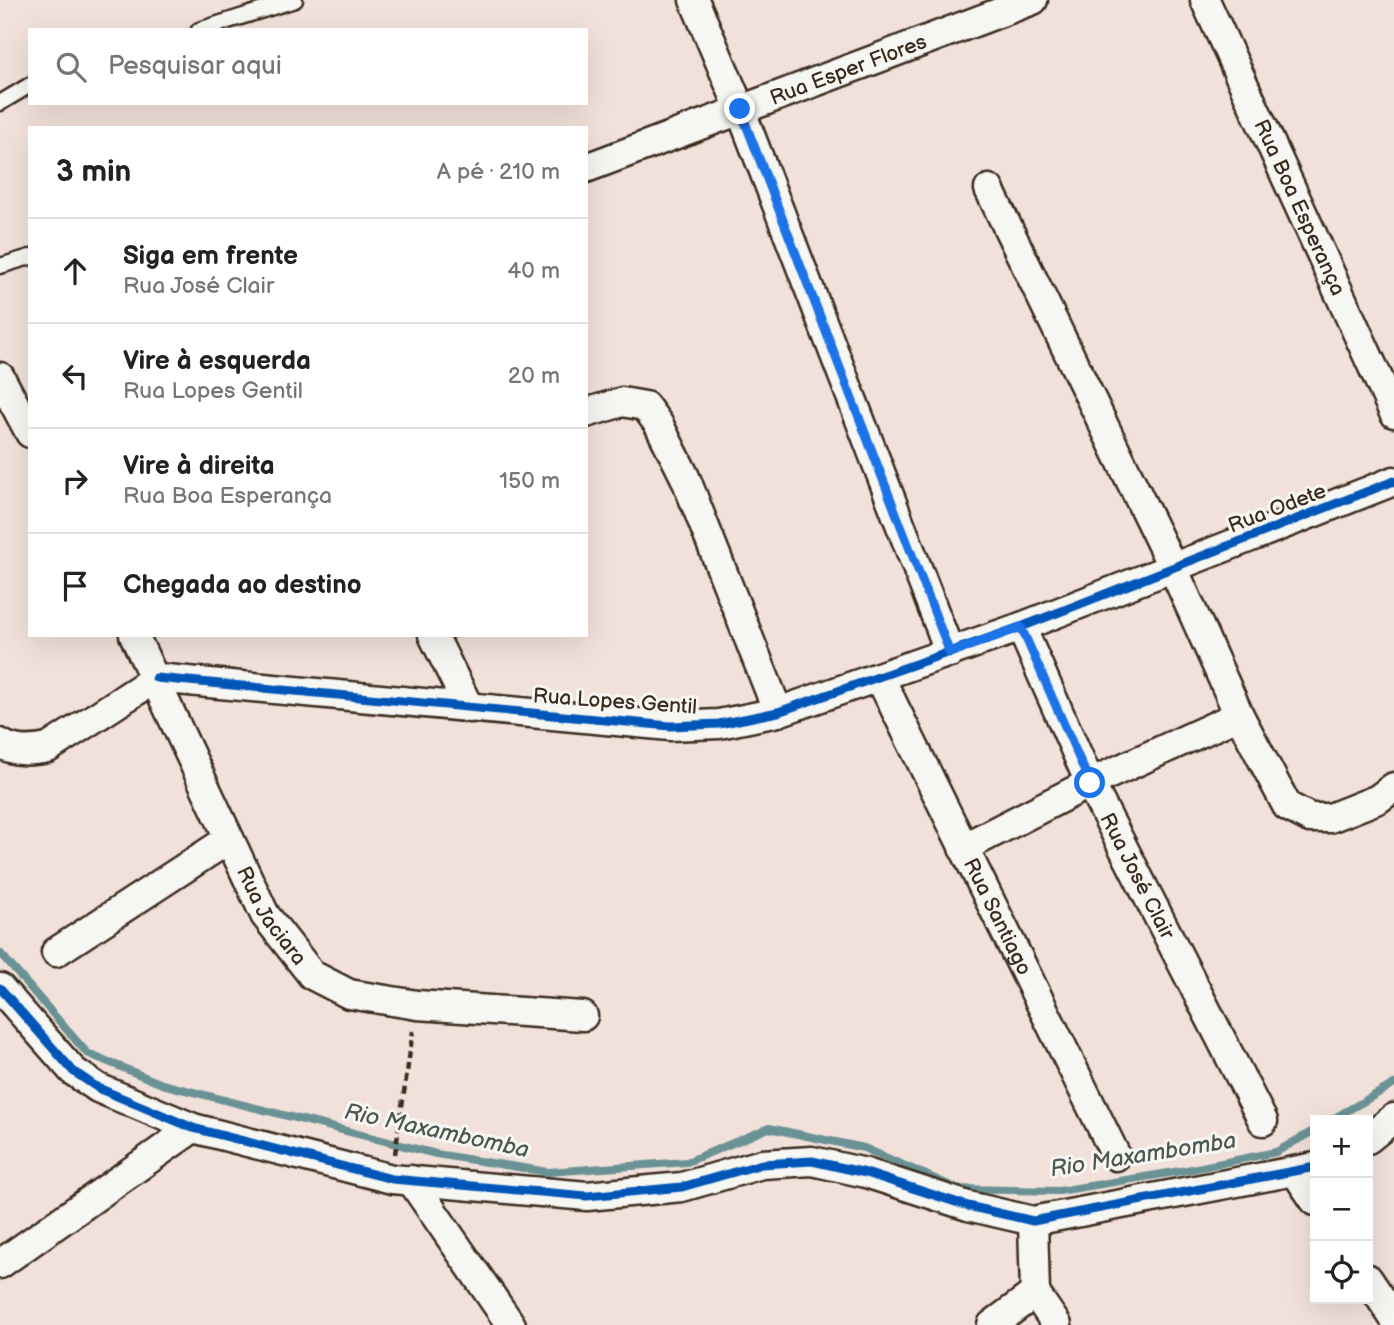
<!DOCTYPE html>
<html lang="pt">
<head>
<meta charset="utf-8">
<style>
	:root { --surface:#fff; --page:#f2f2f2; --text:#222; --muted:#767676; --line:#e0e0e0 }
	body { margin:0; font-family:"Balsamiq Sans",sans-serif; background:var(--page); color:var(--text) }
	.controls { position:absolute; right:21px; bottom:21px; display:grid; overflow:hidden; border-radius:0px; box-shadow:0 7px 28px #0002 }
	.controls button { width:63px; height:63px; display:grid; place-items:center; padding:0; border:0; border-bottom:2px solid var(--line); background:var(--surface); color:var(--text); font:35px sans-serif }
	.stop { position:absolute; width:21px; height:21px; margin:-16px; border:5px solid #1a73e8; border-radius:50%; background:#fff }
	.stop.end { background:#1a73e8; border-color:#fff; box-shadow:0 2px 7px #0008 }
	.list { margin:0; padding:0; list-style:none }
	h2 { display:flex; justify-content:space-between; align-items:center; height:91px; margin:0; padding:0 28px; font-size:30px }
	h2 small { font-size:23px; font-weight:400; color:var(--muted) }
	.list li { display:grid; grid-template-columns:46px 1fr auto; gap:21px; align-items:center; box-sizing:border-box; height:105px; padding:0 28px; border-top:2px solid var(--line) }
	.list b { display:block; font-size:26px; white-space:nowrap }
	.list p { margin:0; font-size:23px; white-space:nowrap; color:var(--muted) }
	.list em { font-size:23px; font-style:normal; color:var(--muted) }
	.icon { flex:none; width:38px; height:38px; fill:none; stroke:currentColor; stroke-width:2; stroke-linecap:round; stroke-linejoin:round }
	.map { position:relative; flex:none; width:1394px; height:1325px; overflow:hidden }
	.search { position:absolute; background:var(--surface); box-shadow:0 7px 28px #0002; left:28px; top:28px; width:560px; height:77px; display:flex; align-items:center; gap:18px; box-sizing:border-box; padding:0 24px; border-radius:0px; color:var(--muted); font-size:26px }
	.panel { position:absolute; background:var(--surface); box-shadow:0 7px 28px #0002; left:28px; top:126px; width:560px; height:511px; border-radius:0px }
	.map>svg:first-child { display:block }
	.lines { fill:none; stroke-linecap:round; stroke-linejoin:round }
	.stream { stroke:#6a9295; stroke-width:8 }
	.lane-casing { stroke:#3b2a1e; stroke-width:19 }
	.street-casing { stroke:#3b2a1e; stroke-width:33 }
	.path { stroke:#3b2a1e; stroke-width:4.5; stroke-dasharray:7 5; stroke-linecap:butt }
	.lane { stroke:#f6f6f2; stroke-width:14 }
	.street { stroke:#f6f6f2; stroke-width:28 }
	.cycleway-casing { stroke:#f6f6f2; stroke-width:13 }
	.cycleway { stroke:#0057b8; stroke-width:9 }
	.route { stroke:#1a73e8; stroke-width:9 }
	.labels { text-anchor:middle; stroke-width:6; stroke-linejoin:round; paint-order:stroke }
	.street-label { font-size:21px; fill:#3b2a1e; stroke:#f6f6f2 }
	.water-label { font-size:23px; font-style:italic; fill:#4e5650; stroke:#f6f6f2 }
</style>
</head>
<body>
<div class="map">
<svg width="1394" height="1325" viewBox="0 0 1394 1325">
	<rect width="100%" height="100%" fill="#f2e1db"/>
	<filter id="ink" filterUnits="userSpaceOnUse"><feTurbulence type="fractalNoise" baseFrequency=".0143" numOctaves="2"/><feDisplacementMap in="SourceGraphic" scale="14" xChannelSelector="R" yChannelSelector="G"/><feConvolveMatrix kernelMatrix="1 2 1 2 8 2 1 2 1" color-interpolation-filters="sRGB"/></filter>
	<g filter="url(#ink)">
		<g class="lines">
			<g class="stream">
				<polyline points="0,953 87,1053 162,1084 436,1154 548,1172 687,1162 769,1128 864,1148 958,1189 1059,1191 1187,1170 1276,1152 1315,1130"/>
				<polyline points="1331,1120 1394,1084"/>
			</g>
			<g class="lane-casing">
				<g id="lane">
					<polyline points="199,30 295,0"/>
					<polyline points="0,103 30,85"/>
					<polyline points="0,266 30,257"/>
				</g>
			</g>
			<g class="street-casing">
				<g id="street">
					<polyline points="694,0 740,109 950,653"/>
					<path id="s1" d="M1205 0 1394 413"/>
					<path id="s2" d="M586 168 1033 0"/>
					<polyline points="989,189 1173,568 1239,715 1287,806 1310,818 1330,818 1378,799 1394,787"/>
					<polyline points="0,377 30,433"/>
					<polyline points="586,413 622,402 645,406 659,425 685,477 778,712"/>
					<path id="s3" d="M1021 627 1090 783 1263 1121"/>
					<path id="s4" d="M134 635 265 915 312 975 349 994 417 1005 583 1016"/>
					<polyline points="433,635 469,708"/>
					<polyline points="156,678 670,726 719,724 778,712 1021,627 1394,481"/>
					<path id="s5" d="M880 678 1116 1156"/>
					<path d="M0 743C14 753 32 751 48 748L156 678"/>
					<polyline points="963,848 1090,783 1239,715"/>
					<polyline points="56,952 229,839"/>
					<polyline points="0,988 73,1071 98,1088 193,1128 392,1179 587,1196 682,1187 762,1164 812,1161 866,1173 968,1206 1033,1221 1315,1167"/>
					<polyline points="1368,1139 1394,1118"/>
					<polyline points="1296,1173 1315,1201"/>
					<polyline points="411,1180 511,1325"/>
					<polyline points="1033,1221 1035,1293 1057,1325"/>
					<polyline points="0,1264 193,1128"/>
					<polyline points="1368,1279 1394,1318"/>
					<polyline points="992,1325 1035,1293"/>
				</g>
			</g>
			<polyline class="path" points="395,1154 413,1031"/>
			<use href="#lane" class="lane"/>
			<use href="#street" class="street"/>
			<g class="cycleway-casing">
				<g id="cycleway">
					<polyline points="156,678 670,726 719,724 778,712 1021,627 1394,481"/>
					<polyline points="0,988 73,1071 98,1088 193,1128 392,1179 587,1196 682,1187 762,1164 812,1161 866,1173 968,1206 1033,1221 1315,1167"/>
				</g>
			</g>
			<use href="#cycleway" class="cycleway"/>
		</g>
	</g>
	<g class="lines" filter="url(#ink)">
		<polyline class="route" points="740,109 950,653 1021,627 1090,783"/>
	</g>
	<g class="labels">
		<g class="street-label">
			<text dy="7" stroke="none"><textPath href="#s2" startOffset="280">Rua Esper Flores</textPath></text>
			<text dy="7" stroke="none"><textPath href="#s1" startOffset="228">Rua Boa Esperança</textPath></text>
			<text transform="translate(1277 508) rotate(-21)" y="7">Rua Odete</text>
			<text transform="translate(615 701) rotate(4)" y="7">Rua Lopes Gentil</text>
			<text dy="7" stroke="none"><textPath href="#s3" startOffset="275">Rua José Clair</textPath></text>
			<text dy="7" stroke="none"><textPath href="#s4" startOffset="313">Rua Jaciara</textPath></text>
			<text dy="7" stroke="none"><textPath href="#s5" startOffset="266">Rua Santiago</textPath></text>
		</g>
		<g class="water-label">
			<text transform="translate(437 1130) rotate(12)" y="8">Rio Maxambomba</text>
			<text transform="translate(1143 1154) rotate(-9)" y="8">Rio Maxambomba</text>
		</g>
	</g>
</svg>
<div class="controls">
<button>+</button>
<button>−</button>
<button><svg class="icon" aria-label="locate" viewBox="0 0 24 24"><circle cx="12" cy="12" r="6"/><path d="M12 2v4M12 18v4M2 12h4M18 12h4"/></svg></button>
</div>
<div class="stop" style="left:1090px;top:783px"></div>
<div class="stop end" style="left:740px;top:109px"></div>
<div class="search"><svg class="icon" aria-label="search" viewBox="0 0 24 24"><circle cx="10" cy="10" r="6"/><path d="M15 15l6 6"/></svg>Pesquisar aqui</div>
<section class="panel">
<h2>3 min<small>A pé · 210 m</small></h2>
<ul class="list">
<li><svg class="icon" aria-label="ahead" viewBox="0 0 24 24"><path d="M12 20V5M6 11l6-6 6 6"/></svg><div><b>Siga em frente</b><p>Rua José Clair</p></div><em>40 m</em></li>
<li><svg class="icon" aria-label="left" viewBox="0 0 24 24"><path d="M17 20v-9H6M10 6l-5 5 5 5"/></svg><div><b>Vire à esquerda</b><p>Rua Lopes Gentil</p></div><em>20 m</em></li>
<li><svg class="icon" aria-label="right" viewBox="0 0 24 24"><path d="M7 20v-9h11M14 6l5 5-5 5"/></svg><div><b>Vire à direita</b><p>Rua Boa Esperança</p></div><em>150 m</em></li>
<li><svg class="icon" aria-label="arrive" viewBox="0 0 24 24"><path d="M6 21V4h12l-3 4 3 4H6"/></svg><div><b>Chegada ao destino</b></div></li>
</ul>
</section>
</div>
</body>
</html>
